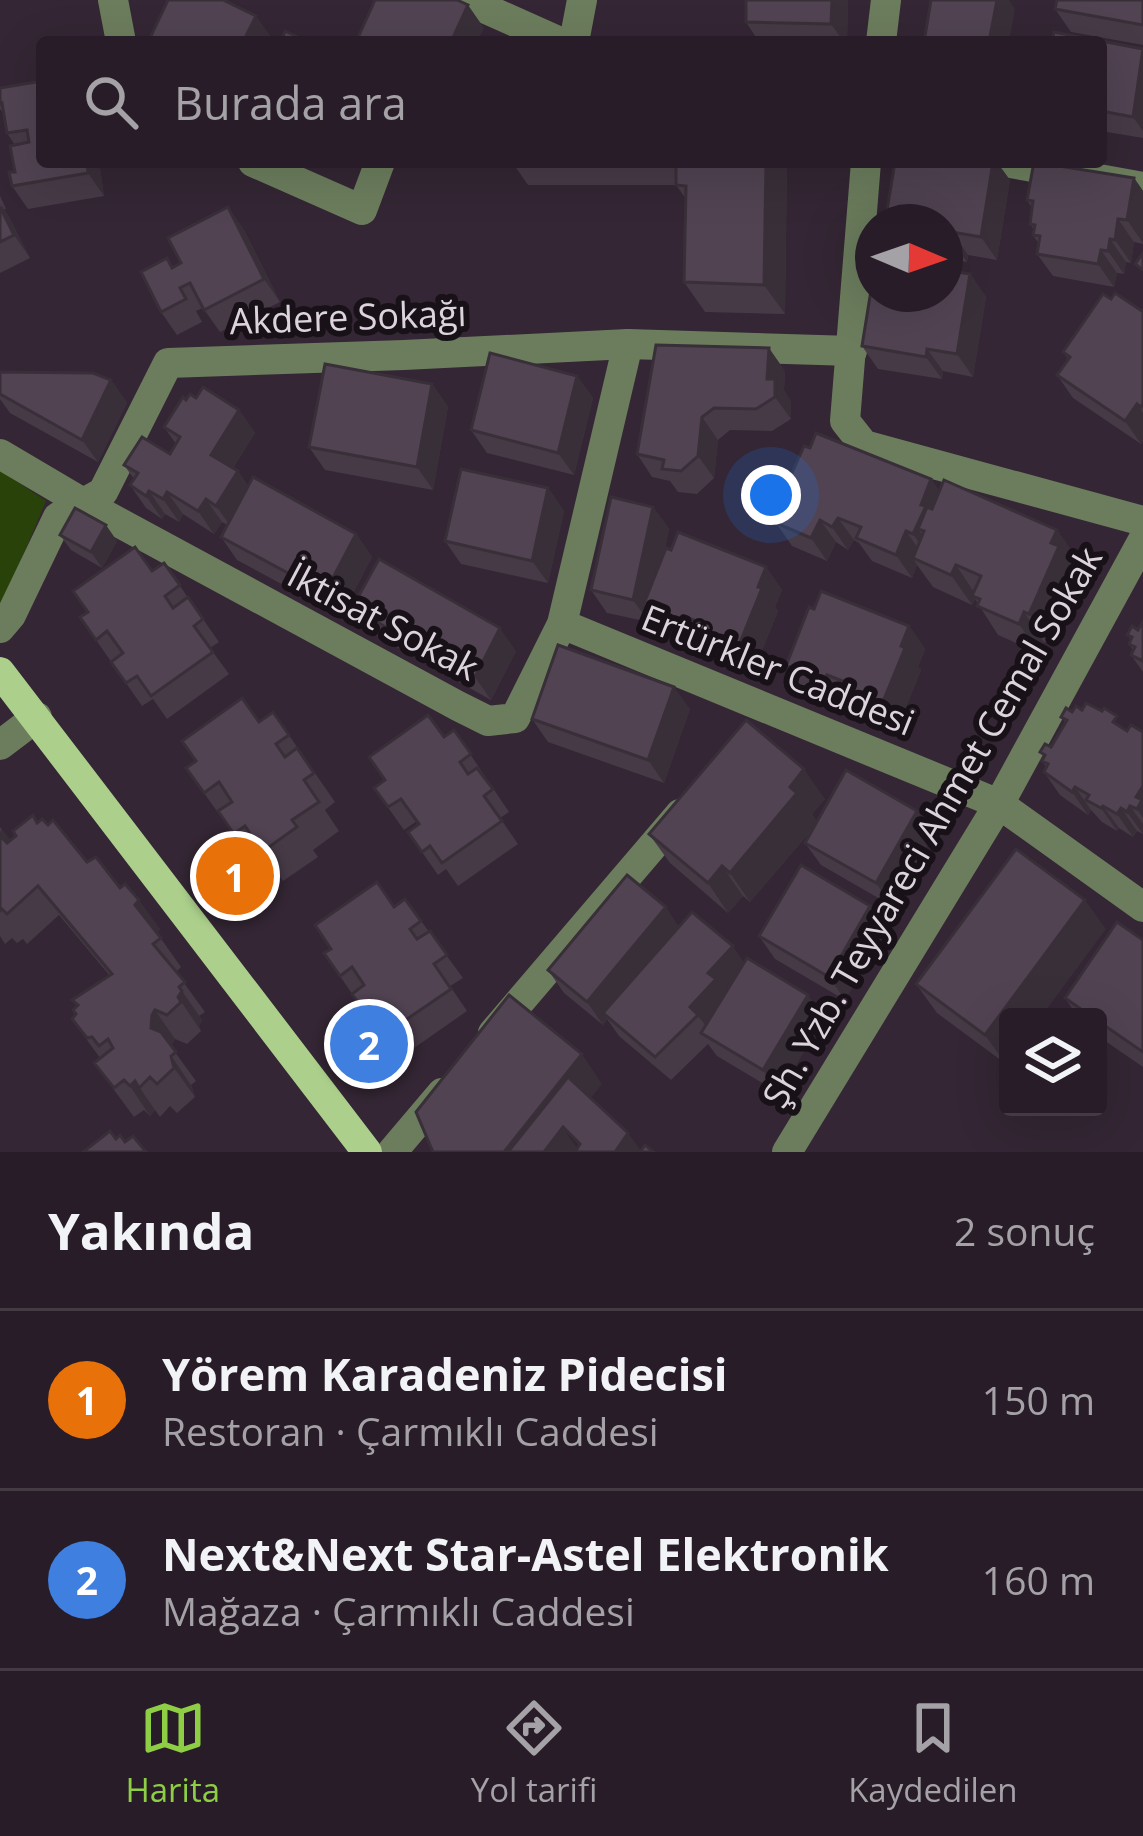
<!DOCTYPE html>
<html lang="tr">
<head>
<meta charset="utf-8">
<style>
	:root { --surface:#271c27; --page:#332933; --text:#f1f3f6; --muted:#a4a1a7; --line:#433a44; --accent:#8dce44 }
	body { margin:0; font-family:"Open Sans",sans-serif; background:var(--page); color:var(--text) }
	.controls { position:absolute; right:36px; bottom:36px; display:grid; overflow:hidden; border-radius:12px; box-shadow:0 12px 48px #0002 }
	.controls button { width:108px; height:108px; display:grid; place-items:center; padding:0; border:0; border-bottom:3px solid var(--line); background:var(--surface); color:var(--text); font:60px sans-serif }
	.compass { position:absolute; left:855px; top:204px; width:108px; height:108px; border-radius:50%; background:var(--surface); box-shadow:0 12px 48px #0002; rotate:92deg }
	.you { position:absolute; left:771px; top:495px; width:42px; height:42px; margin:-30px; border:9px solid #fff; border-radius:50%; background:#1a73e8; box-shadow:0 0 0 18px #1a73e833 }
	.badge { display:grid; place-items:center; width:78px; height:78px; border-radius:50%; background:var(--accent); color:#fff; font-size:39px; font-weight:700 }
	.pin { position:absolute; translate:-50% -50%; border:6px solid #fff; box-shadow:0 3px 12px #0006 }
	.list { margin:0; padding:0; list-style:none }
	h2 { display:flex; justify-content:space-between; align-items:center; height:156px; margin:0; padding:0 48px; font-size:51px }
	h2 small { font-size:39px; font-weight:400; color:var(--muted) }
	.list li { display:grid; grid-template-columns:78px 1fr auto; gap:36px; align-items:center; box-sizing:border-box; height:180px; padding:0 48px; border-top:3px solid var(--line) }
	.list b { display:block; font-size:45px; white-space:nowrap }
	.list p { margin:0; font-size:39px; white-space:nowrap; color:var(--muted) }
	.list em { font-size:39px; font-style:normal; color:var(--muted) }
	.icon { flex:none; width:66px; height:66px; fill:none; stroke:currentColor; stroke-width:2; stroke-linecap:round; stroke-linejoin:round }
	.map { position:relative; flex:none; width:1143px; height:1152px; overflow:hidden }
	.search { position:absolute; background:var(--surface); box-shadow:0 12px 48px #0002; left:36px; right:36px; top:36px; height:132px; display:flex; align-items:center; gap:30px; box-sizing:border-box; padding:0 42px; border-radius:12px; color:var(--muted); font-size:45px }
	.sheet { height:516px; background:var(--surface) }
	nav { display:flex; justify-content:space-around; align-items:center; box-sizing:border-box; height:168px; border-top:3px solid var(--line); background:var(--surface); font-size:33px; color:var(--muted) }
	nav a { display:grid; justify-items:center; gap:6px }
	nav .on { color:var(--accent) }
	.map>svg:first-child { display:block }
	.park { fill:#29420a }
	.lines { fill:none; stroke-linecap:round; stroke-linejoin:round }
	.minor { stroke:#6c7d5d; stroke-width:30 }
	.major { stroke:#acd08c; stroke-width:30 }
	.wall { fill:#463a47 }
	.shaded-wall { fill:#392f39 }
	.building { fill:#514352; stroke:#392f39; stroke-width:3 }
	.labels { text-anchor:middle; stroke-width:12; stroke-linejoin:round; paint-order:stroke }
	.street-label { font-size:36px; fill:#dcd3dc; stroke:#181218 }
</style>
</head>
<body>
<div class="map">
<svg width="1143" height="1152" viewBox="0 0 1143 1152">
	<rect width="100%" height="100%" fill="#342634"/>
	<polygon class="park" points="0,470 46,501 0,610"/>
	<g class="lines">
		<g class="minor">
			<polyline points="113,0 121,42"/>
			<polyline points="466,0 560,42"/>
			<polyline points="574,42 582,0"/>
			<polyline points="881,42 886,0"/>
			<polyline points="253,162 362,210 380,162"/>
			<polyline points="866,162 845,421 864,445 1143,521"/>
			<polyline points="1005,162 1143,187"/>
			<polyline points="0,454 83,503 458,706 488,721 515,718 562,624 628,344"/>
			<polyline points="562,624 999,804 1143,907"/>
			<polyline points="0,628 11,615 58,517 103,492 168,363 404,355 628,344 852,351"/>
			<polyline points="0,745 37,717"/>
			<polyline points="493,1033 680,814"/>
			<polyline points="392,1152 442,1093"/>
			<polyline points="787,1152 999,804 1143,540"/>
		</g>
		<polyline class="major" points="0,672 367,1152"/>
	</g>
	<g class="wall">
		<polygon points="848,0 847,42 759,42 746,22"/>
		<polygon points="1143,0 1143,45 1071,32 1055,9"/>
		<polygon points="1101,42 1143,49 1143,138 1101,131"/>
		<polygon points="42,81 42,162 99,162 104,196 28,209 12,186 15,172 15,145 7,133 4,114 0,109 0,88"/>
		<polygon points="512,162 787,162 785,314 705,312 684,282 686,199 676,185 528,185"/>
		<polygon points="1134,178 1143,191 1143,244 1134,242 1131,263 1126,262 1124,274 1117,273 1114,287 1053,276 1037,254 1039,244 1033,235 1034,230 1030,224 1032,208 1027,200"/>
		<polygon points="1010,180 997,260 968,255 967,262 945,259 945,222"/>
		<polygon points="0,196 6,209 4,209 30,258 0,273"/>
		<polygon points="228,207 244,230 280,302 220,332 203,308 196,311 202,322 177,335 161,312 173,267 181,263"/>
		<polygon points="945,263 950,271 970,274 986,297 973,377 943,371 942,379 878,369 862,346 945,294"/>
		<polygon points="1111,299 1142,311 1143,310 1143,441 1141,444 1073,398 1057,375 1068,359 1063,352"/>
		<polygon points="656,345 785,371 784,390 791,402 791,419 772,431 730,430 718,440 714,478 697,494 678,492 670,481 652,477 637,454"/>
		<polygon points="0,372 111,380 127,403 98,462 10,413 0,399"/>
		<polygon points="577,376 593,398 574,475 487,453 471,430"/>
		<polygon points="432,384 448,407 433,490 325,470 309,447"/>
		<polygon points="196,398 239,410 255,433 233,468 238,471 248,486 356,534 372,557 341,616 237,560 221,537 227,525 222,522 214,534 183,514 179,522 165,514 162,519 146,508 130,485 134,479 124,465 170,454 176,444 164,427 186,400"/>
		<polygon points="931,479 939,491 1057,530 1077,559 1074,567 1079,575 1050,644 1044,642 1039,653 998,635 975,599 972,605 933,587 917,565 912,578 872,561 859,543 854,540 848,550 836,542 827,561 792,546 776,523 783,510 778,504"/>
		<polygon points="548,488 564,511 548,583 461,564 445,541"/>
		<polygon points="653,507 669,529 664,554 766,567 782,590 775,607 778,611 755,668 715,652 708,642 699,639 697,644 659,629 651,617 649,622 607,613 591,590"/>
		<polygon points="60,535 117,541 102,568 71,550"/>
		<polygon points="164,563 219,642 210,648 229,674 167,719 153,699 142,706 80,617"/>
		<polygon points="352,608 516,651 491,700 368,631"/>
		<polygon points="814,609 909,626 925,649 918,667 921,670 898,727 859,711 852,701 843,698 840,704 802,689 786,666"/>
		<polygon points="1143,621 1143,672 1131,655 1133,650 1129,644 1131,640 1127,635 1138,630"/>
		<polygon points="690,709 664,783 548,742 532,719"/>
		<polygon points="273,712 335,802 325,810 339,831 313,850 318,857 283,881 265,856 254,863 186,768"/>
		<polygon points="1072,712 1127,730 1143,732 1143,834 1137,831 1133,837 1119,828 1117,831 1102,822 1091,810 1088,815 1060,795 1044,772 1046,767 1042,761 1044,757 1040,752 1051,747 1065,722 1061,717"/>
		<polygon points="454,730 509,812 500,818 518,844 458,886 446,869 438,875 408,832 419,825 417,821 404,830 374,788"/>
		<polygon points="825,799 812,814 817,822 917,811 933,834 892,906 821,865 805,843 815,826 750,902 743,896 728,913 670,863 649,834"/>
		<polygon points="38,822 120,888 160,929 157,933 181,967 176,972 205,1012 199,1016 202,1020 199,1026 201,1031 187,1044 175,1039 172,1044 172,1048 196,1081 191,1085 195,1097 177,1113 170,1106 160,1117 155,1110 150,1116 144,1110 134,1117 94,1063 100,1058 72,1019 77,1006 72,1000 110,976 59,915 27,944 23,939 17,943 12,938 5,944 0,936 0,827 10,840"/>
		<polygon points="405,899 463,978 450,986 467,1011 407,1053 393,1034 384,1040 324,953"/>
		<polygon points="679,926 744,963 824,1018 779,1093 717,1056 708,1044 671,1080 619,1036 607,1019 603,1025 564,993 548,970"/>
		<polygon points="886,929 845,1000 775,959 759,936"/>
		<polygon points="1106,929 1008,1017 1008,1061 1006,1064 937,1013 916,984"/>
		<polygon points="1143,940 1143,1067 1098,1036 1098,1017 1078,1017 1065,998"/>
	</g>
	<g class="shaded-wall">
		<polygon points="832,0 848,0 847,42 844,42 831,24"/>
		<polygon points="997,0 1009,0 1015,9 1009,42 989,42"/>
		<polygon points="468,5 484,28 477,42 451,42"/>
		<polygon points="256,16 272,38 270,42 243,42"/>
		<polygon points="1143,54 1143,131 1133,117"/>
		<polygon points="87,162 99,162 104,196 88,173"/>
		<polygon points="766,162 787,162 785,314 764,285"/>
		<polygon points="993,162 997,162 1010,180 997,260 981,237"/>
		<polygon points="1134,178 1143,191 1143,243 1127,220"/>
		<polygon points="0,203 10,218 30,258 14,235"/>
		<polygon points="228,207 244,230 280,302 264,279"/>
		<polygon points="1118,219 1134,242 1131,263 1115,240"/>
		<polygon points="952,232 968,255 967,262 951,239"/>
		<polygon points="1110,239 1126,262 1124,274 1108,251"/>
		<polygon points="1101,250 1117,273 1114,287 1098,264"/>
		<polygon points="970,274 986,297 973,377 957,354"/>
		<polygon points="769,348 785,371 784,390 791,402 791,419 775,397 767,379"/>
		<polygon points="927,349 943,371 942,379 926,357"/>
		<polygon points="577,376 593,398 574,475 558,453"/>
		<polygon points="111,380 127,403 98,462 82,440"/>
		<polygon points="432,384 448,407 433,490 417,467"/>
		<polygon points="1137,404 1143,413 1143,441 1141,444 1125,421"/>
		<polygon points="239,410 255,433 227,477 211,455"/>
		<polygon points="702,417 718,440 714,478 698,456"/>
		<polygon points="238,471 254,494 232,528 216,506"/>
		<polygon points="931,479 947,501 924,531 918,529 932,549 929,557 913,534 921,505"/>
		<polygon points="548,488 564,511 548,583 532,561"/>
		<polygon points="149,491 165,514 162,519 146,496"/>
		<polygon points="167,492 183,514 179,522 163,499"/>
		<polygon points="206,499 222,522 214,534 198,511"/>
		<polygon points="653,507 669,529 652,610 643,606 651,617 649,622 633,600"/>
		<polygon points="838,518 854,540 848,550 832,527"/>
		<polygon points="820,520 836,542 827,561 811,538"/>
		<polygon points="106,525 117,541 102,568 91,552"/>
		<polygon points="1057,530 1077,559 1074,567 1079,575 1050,644 1029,614"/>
		<polygon points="906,531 922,554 913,558 917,565 912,578 896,555"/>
		<polygon points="356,534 372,557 341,616 325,593"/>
		<polygon points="956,565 976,595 972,596 975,599 972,605 951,575"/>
		<polygon points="766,567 782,590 775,607 778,611 755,668 739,645"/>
		<polygon points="1024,612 1044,642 1039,653 1019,624"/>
		<polygon points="683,616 699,639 697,644 681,622"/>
		<polygon points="909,626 925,649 918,667 921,670 898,727 882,704"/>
		<polygon points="500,628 516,651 491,700 475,677"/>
		<polygon points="827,675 843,698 840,704 824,681"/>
		<polygon points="674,687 690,709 664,783 648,760"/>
		<polygon points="804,769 825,799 812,814 818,822 750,902 730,873 790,787"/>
		<polygon points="1143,786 1143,818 1137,809 1136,797"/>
		<polygon points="1075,787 1091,810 1088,815 1072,792"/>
		<polygon points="1103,806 1119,828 1117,831 1101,808"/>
		<polygon points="1130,806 1143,824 1143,834 1127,812"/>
		<polygon points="1121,808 1137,831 1133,837 1117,814"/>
		<polygon points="917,811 933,834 892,906 876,883"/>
		<polygon points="2,829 23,858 0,837 0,832"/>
		<polygon points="722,866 743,896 728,913 708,883"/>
		<polygon points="139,900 160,929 156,934 135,905"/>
		<polygon points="1085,900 1106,929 1041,1017 1008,1017 1008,1061 1006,1064 985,1035"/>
		<polygon points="870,906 886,929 845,1000 829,977"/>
		<polygon points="666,907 681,930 603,1013 607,1019 603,1025 587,1002"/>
		<polygon points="733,946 748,969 708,1028 690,1007 708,973"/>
		<polygon points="182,991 202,1020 199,1026 201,1031 178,997"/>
		<polygon points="808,995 824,1018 779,1093 763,1070"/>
		<polygon points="155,1010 175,1039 172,1044 172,1057 191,1085 195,1097 174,1068 151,1028 152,1015"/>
		<polygon points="582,1054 602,1084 565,1131 580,1152 504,1152"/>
		<polygon points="135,1081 155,1110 150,1116 130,1086"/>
		<polygon points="628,1133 642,1152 615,1152"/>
	</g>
	<g class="building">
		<polygon points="168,0 223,0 256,16 243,42 148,42"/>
		<polygon points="375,0 457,0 468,5 451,42 356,42"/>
		<polygon points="746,0 832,0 831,24 746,22"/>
		<polygon points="931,0 997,0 989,42 924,42"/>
		<polygon points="1057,0 1143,0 1143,25 1055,9"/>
		<polygon points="285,31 309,42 281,42"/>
		<polygon points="1054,32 1143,49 1133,117 1101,111 1101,42 1052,42"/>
		<polygon points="42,81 42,162 87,162 88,173 12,186 9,172 15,172 10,146 29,142 27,130 7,133 2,103 0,104 0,88"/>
		<polygon points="676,162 766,162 764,285 684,282 686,186 676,185"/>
		<polygon points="895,162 993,162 981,237 952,232 951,239 945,238 945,222 885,222"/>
		<polygon points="1034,162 1134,178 1127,220 1118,219 1115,240 1110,239 1108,251 1101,250 1098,264 1037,254 1040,236 1033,235 1035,225 1030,224 1033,201 1027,200"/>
		<polygon points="0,207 14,235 0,242"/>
		<polygon points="228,207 264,279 204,310 190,283 180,288 186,299 161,312 141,272 167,258 172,268 181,263 168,238"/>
		<polygon points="1143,253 1143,270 1135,264"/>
		<polygon points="945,270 970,274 957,354 927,349 926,357 862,346 873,278 873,294 945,294"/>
		<polygon points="1115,293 1142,311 1143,310 1143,404 1141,407 1137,404 1125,421 1057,375 1070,357 1063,352 1103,294 1111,299"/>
		<polygon points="656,345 769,348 767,379 775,379 775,397 756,409 714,408 702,417 698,456 681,471 662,469 664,460 637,454"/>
		<polygon points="490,353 577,376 558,453 471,430"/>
		<polygon points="325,364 432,384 417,467 309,447"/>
		<polygon points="0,372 93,373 111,380 82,440 0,394"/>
		<polygon points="203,387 239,410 211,455 238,471 216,506 206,499 198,511 167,492 163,499 149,491 146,496 130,485 138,473 124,465 142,437 170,454 180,437 164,427 183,397 186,400 190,394 196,398"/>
		<polygon points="816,433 931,479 921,505 926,506 913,534 906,531 896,555 856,538 861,527 838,518 832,527 820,520 811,538 776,523 784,509 778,504 804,446 810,448"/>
		<polygon points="461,469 548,488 532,561 445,541"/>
		<polygon points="253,477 356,534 325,593 221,537"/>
		<polygon points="944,480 1057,530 1051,543 1059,546 1029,614 1024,612 1019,624 977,606 980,599 972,596 981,576 956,565 951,575 913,558 924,531 918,529 927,507 932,509"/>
		<polygon points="611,497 653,507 633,600 591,590"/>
		<polygon points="75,508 106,525 91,552 60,535"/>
		<polygon points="678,532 766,567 758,587 762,588 739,645 699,629 702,623 683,616 681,622 643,606 666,548 671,550"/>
		<polygon points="135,547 152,571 164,563 180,585 165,596 173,608 188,597 203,619 194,626 213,652 151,696 137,676 126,683 111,662 123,653 107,631 96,640 80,617 88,612 73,591"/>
		<polygon points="379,559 500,628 475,677 352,608"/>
		<polygon points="821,591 909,626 901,646 905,648 882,704 843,688 845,682 827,675 824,681 786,666 809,607 814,609"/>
		<polygon points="1143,621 1143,661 1131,655 1135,647 1129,644 1132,637 1127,635 1132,626 1138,630"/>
		<polygon points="558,645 674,687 648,760 532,719"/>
		<polygon points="242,698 259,722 273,712 289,735 276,744 285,757 297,748 314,773 304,780 319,802 292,820 297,827 262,852 245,826 234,834 218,811 232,802 219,782 204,793 186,768 196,761 182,741"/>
		<polygon points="1086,703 1102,711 1104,708 1117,716 1113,722 1127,731 1131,725 1143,732 1143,786 1136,797 1142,800 1137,809 1130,806 1127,812 1121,808 1117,814 1103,806 1101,808 1086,800 1089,795 1075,787 1072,792 1044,772 1048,764 1042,761 1045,755 1040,752 1045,744 1051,747 1067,720 1061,717 1066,708 1072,712 1076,706 1082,710"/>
		<polygon points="428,715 444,737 454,730 471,754 460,762 468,774 477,768 493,789 484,796 502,821 442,863 430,846 422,852 408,832 419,824 401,799 388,807 374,788 385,780 369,757"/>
		<polygon points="746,720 804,769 790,787 797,793 730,873 722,866 708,883 649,834"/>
		<polygon points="846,770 917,811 876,883 805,843"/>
		<polygon points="33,815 37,823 42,819 48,825 53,820 87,862 96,857 120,888 125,884 139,900 135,905 161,938 153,944 185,982 179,987 182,991 178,997 181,1002 167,1015 155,1010 152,1015 151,1028 161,1032 176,1052 171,1056 174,1068 157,1084 150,1077 139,1088 135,1081 130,1086 124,1080 114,1088 94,1063 113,1048 108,1039 99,1046 92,1037 87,1038 72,1019 76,1014 73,1010 78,1005 72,1000 112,974 38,886 7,914 2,909 0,911 0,836 7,843 16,836 13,831"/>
		<polygon points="1016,849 1085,900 985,1035 916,984"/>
		<polygon points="801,865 870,906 829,977 759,936"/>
		<polygon points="627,875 666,907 587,1002 548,970"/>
		<polygon points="377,882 394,907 405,899 421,921 410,929 417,939 430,931 447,955 434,964 451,989 391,1030 377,1011 368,1017 352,994 364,985 352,967 340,976 324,953 331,949 315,925"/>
		<polygon points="692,912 733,946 708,973 716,979 690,1007 698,1015 655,1057 603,1013"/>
		<polygon points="1117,922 1143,940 1143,1052 1098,1021 1098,1017 1092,1017 1065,998"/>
		<polygon points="747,958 808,995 763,1070 701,1033"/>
		<polygon points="509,995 582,1054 504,1152 433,1152 416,1112"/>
		<polygon points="568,1077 628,1133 615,1152 575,1152 580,1144 563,1127 544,1152 508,1152"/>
		<polygon points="110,1131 116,1139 120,1135 125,1142 133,1136 146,1152 83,1152"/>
		<polygon points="645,1145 654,1152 640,1152"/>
	</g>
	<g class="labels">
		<g class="street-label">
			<text transform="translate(348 317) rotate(-2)" y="13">Akdere Sokağı</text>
			<text transform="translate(383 621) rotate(28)" y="13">İktisat Sokak</text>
			<text transform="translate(778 670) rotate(22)" y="13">Ertürkler Caddesi</text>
			<text transform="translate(932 827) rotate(-60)" y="13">Şh. Yzb. Teyyareci Ahmet Cemal Sokak</text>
		</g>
	</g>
</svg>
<div class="controls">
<button><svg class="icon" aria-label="layers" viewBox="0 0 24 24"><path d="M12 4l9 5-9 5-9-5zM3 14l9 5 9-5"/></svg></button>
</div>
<svg class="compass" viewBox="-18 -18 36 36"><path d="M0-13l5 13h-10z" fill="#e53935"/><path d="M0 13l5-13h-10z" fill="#a4a1a7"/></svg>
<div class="you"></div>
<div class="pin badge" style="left:235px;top:876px;background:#e8710a">1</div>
<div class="pin badge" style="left:369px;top:1044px;background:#3f7fe0">2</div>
<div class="search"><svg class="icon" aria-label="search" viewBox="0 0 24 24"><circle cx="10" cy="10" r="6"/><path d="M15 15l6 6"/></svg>Burada ara</div>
</div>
<section class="sheet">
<h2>Yakında<small>2 sonuç</small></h2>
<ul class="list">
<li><span class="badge" style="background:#e8710a">1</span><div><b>Yörem Karadeniz Pidecisi</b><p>Restoran · Çarmıklı Caddesi</p></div><em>150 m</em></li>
<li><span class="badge" style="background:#3f7fe0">2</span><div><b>Next&amp;Next Star-Astel Elektronik</b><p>Mağaza · Çarmıklı Caddesi</p></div><em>160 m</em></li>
</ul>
</section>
<nav>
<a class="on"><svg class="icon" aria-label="map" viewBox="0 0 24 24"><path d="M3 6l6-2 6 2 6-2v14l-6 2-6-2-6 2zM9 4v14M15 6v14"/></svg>Harita</a>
<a><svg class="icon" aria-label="directions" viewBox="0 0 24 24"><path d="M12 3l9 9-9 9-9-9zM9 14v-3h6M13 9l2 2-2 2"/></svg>Yol tarifi</a>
<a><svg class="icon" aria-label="saved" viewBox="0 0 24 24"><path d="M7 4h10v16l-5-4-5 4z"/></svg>Kaydedilen</a>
</nav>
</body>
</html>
